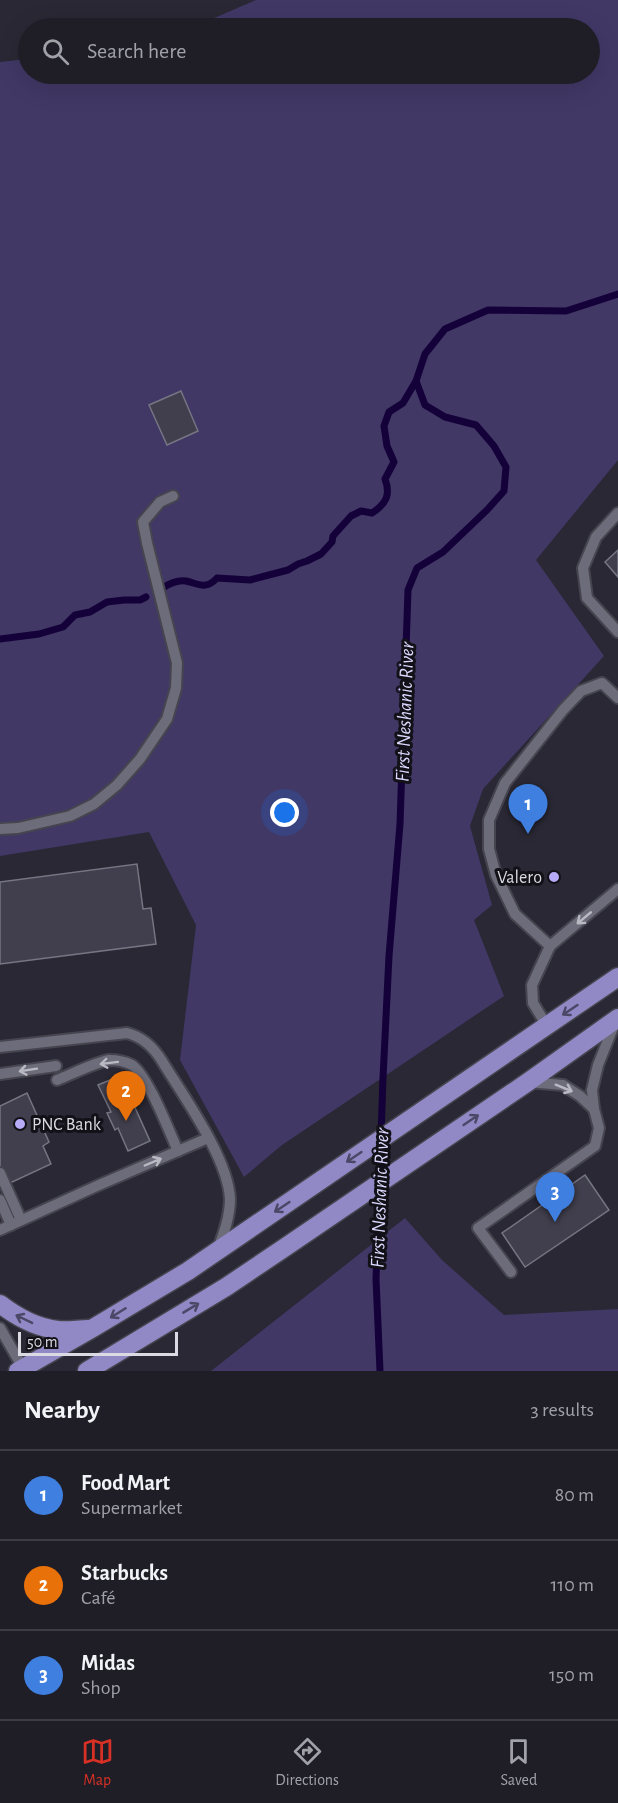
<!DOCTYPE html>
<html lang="en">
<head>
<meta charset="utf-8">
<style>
	:root { --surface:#1f1e27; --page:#2c2b33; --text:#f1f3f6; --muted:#a1a2a7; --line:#3c3c44; --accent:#d93025 }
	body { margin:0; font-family:"Alegreya Sans",sans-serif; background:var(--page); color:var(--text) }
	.scale { position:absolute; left:18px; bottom:15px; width:160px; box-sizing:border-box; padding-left:6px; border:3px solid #dbdae2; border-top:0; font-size:16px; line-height:21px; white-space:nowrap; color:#dbdae2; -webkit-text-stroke:4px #121117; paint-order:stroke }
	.you { position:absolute; left:285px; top:813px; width:21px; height:21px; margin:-15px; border:4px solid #fff; border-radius:50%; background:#1a73e8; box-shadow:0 0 0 9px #1a73e833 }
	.badge { display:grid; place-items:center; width:39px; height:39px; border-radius:50%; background:var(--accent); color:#fff; font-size:20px; font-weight:700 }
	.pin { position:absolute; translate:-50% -50px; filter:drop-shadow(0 2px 3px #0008) }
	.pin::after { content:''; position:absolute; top:32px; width:21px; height:18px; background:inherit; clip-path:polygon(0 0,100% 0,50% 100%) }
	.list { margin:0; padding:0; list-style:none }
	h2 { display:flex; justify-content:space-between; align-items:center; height:78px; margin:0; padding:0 24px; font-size:26px }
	h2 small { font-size:20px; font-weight:400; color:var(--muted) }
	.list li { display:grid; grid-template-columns:39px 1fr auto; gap:18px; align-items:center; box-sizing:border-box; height:90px; padding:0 24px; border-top:2px solid var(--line) }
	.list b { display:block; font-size:22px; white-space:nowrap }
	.list p { margin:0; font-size:20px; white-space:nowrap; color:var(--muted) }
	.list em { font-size:20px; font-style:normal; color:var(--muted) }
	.icon { flex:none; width:33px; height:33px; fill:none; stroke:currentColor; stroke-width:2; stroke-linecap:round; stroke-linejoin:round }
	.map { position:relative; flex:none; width:618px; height:1371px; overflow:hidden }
	.search { position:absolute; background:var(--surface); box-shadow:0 6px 24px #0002; left:18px; right:18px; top:18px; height:66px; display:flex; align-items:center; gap:15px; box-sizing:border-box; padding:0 21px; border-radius:33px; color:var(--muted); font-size:22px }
	.sheet { height:348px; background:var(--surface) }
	nav { display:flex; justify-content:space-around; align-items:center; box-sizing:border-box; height:84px; border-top:2px solid var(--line); background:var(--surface); font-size:16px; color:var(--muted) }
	nav a { display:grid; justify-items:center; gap:3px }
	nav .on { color:var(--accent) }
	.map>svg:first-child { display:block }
	.green { fill:#413866 }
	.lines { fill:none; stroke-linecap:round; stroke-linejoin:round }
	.stream { stroke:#150139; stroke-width:7 }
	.building { fill:#413f4d; stroke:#767583; stroke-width:1.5 }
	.lane-casing { stroke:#46454f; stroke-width:14 }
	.highway-casing { stroke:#46454f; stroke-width:21 }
	.lane { stroke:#6d6c7a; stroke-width:10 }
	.highway { stroke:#9188c6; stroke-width:18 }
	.oneway { stroke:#bab9c3 }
	.oneway2 { stroke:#4b4766 }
	.poi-dot { fill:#b7abf8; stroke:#121117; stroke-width:2 }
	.labels { text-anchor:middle; stroke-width:6; stroke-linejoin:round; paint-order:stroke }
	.poi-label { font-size:18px; fill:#dbdae2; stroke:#121117; text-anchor:end }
	.water-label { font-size:20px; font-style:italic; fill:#dcd8fe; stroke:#121117 }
</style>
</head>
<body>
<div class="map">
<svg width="618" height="1371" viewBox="0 0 618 1371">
	<rect width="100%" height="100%" fill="#292834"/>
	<g class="green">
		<polygon points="256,0 618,0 618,460 536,560 604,656 483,789 470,826 492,905 474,920 504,996 282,1145 244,1177 180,1060 196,925 149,832 0,856 0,62 28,59 28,74 590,74 590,28 191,28"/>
		<polygon points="405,1218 442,1260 504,1315 618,1309 618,1371 211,1371"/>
	</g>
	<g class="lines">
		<g class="stream">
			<path d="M163 588C170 583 178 580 186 581 199 584 206 590 217 578L250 580 288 570 298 564 307 561 321 554 332 542 333 536 351 516 361 511 372 513C386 504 391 495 385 479L394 462 387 446 384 426 389 412 403 403 416 381"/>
			<polyline points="0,639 39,634 63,627 75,615 90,612 107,602 124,600 140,600 146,597"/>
			<polyline points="380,1371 376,1279 383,1078 389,956 400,824 408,590 417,568 443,552 487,510 504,491 506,467 494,446 476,425 445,417 425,405 416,381 425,354 445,329 488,310 566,311 618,294"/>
		</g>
	</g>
	<g class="building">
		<polygon points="181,391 198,431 167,445 149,405"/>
		<polygon points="618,550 618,577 605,562"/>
		<polygon points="137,864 143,909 151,908 156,944 0,964 0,882"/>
		<polygon points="120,1076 126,1090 137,1085 143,1098 133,1103 150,1141 128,1151 118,1128 115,1130 107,1113 111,1112 98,1085"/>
		<polygon points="27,1093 49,1142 43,1146 51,1164 10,1183 0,1183 0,1106"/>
		<polygon points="585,1175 609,1210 525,1267 502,1233"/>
	</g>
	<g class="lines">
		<g class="lane-casing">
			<g id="lane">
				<polyline points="618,513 596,537 583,568 587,598 618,632"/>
				<polyline points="0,829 18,828 70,816 94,804 117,785 140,759 167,719 176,688 177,663 147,543 143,522 160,502 173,496"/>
				<polyline points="550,946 618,889"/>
				<polyline points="547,1026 533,1003 532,985 550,946 515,914 496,875 489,849 489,820 505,783 563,710 581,691 602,683 618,698"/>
				<path d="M0 1047 127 1033C143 1037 154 1048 162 1061 184 1097 228 1158 230 1199 230 1216 224 1233 218 1249"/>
				<polyline points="0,1074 56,1066"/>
				<path d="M57 1080C70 1075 96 1062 109 1060 116 1060 126 1062 132 1065 148 1076 169 1131 178 1151"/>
				<polyline points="528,1082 563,1085 580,1096 594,1109"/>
				<polyline points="0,1173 21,1220"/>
				<polyline points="0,1200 11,1225"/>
				<polyline points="0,1230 99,1185 208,1138"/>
				<polyline points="511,1272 478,1228 595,1146 599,1128 594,1109 592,1090 598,1065 614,1025"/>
				<polyline points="0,1328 23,1368"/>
			</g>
		</g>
		<g class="highway-casing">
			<g id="highway">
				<path d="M0 1304C17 1317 38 1328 58 1330 68 1331 79 1329 88 1329"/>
				<polyline points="18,1371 93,1328 188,1271 618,977"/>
				<polyline points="87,1371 226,1287 284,1248 528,1082 618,1018"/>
			</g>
		</g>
		<use href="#lane" class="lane"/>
		<use href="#highway" class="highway"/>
	</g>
	<defs><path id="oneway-shaft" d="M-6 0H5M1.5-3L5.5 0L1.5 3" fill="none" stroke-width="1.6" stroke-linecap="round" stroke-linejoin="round" transform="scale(1.5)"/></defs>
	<g class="oneway">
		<use href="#oneway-shaft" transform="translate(584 918) rotate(140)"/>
		<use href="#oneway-shaft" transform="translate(109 1063) rotate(173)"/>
		<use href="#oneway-shaft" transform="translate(28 1070) rotate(171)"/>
		<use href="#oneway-shaft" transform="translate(564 1088) rotate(22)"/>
		<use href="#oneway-shaft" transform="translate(153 1162) rotate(-23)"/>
	</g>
	<g class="oneway2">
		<use href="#oneway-shaft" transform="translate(570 1010) rotate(146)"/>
		<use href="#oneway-shaft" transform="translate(471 1120) rotate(-34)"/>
		<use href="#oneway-shaft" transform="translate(354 1157) rotate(146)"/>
		<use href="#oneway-shaft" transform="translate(282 1207) rotate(146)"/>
		<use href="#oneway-shaft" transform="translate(191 1308) rotate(-31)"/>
		<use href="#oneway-shaft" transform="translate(118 1313) rotate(148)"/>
		<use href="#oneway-shaft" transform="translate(24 1319) rotate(-154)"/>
	</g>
	<g class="poi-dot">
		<circle cx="554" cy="877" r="6"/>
		<circle cx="20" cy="1124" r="6"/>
	</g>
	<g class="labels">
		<g class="poi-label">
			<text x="542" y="883">Valero</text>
			<text x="32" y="1130" text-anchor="start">PNC Bank</text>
		</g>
		<g class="water-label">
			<text transform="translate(404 712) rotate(-88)" y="7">First Neshanic River</text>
			<text transform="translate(379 1198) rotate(-88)" y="7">First Neshanic River</text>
		</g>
	</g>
</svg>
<div class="scale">50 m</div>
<div class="you"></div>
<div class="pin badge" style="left:528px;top:834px;background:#3f7fe0">1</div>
<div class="pin badge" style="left:126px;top:1121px;background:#e8710a">2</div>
<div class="pin badge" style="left:555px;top:1222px;background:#3f7fe0">3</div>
<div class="search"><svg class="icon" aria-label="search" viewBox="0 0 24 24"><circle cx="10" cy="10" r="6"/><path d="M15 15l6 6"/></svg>Search here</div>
</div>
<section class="sheet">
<h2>Nearby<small>3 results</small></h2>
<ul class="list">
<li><span class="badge" style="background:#3f7fe0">1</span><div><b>Food Mart</b><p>Supermarket</p></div><em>80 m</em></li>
<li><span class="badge" style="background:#e8710a">2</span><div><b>Starbucks</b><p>Café</p></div><em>110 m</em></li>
<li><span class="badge" style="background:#3f7fe0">3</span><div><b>Midas</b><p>Shop</p></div><em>150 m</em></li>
</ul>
</section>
<nav>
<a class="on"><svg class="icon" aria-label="map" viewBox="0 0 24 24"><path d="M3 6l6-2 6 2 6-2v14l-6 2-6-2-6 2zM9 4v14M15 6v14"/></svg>Map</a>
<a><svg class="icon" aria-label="directions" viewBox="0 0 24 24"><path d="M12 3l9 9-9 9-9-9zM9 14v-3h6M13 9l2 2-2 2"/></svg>Directions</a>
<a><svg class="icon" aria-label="saved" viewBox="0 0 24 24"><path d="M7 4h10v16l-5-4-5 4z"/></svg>Saved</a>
</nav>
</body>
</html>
